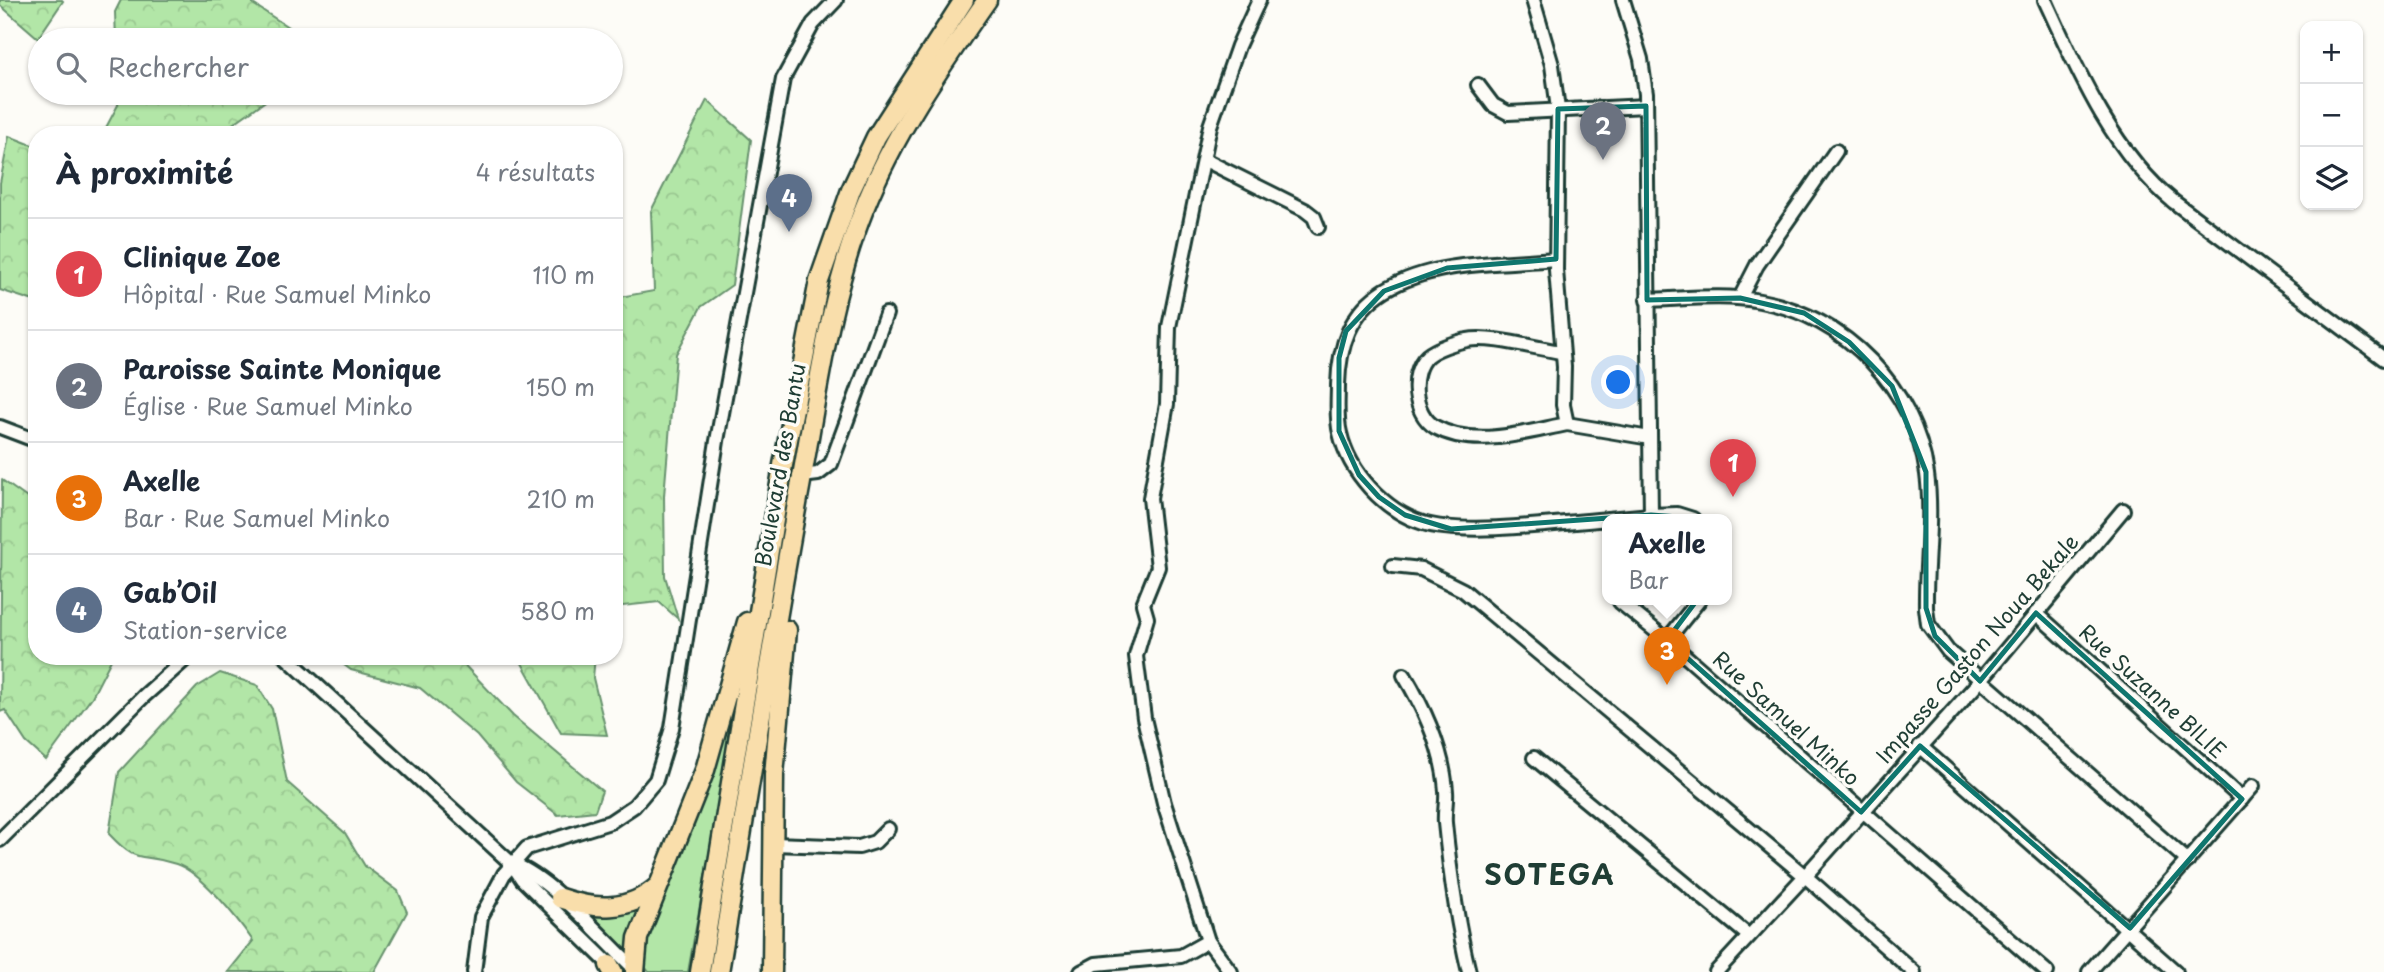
<!DOCTYPE html>
<html lang="fr">
<head>
<meta charset="utf-8">
<style>
	:root { --surface:#fff; --page:#f6f6f7; --text:#1f2937; --muted:#747a83; --line:#e0e1e3; --accent:#2563eb }
	body { margin:0; font-family:"Playpen Sans",sans-serif; background:var(--page); color:var(--text) }
	.controls { position:absolute; right:21px; top:21px; display:grid; overflow:hidden; border-radius:14px; box-shadow:0 2px 5px #0004 }
	.controls button { width:63px; height:63px; display:grid; place-items:center; padding:0; border:0; border-bottom:2px solid var(--line); background:var(--surface); color:var(--text); font:35px sans-serif }
	.you { position:absolute; left:1619px; top:383px; width:24px; height:24px; margin:-18px; border:5px solid #fff; border-radius:50%; background:#1a73e8; box-shadow:0 0 0 10px #1a73e833 }
	.badge { display:grid; place-items:center; width:46px; height:46px; border-radius:50%; background:var(--accent); color:#fff; font-size:23px; font-weight:700 }
	.pin { position:absolute; translate:-50% -58px; filter:drop-shadow(0 2px 4px #0008) }
	.pin::after { content:''; position:absolute; top:37px; width:24px; height:21px; background:inherit; clip-path:polygon(0 0,100% 0,50% 100%) }
	.popup { position:absolute; left:1602px; top:514px; width:130px; height:91px; box-sizing:border-box; display:grid; place-content:center; border-radius:14px; background:var(--surface); filter:drop-shadow(0 2px 5px #0005); font-size:23px; white-space:nowrap; color:var(--muted) }
	.popup b { font-size:26px; color:var(--text) }
	.popup::after { content:''; position:absolute; left:50%; top:100%; margin-left:-14px; border:14px solid transparent; border-top-color:var(--surface) }
	.list { margin:0; padding:0; list-style:none }
	h2 { display:flex; justify-content:space-between; align-items:center; height:91px; margin:0; padding:0 28px; font-size:30px }
	h2 small { font-size:23px; font-weight:400; color:var(--muted) }
	.list li { display:grid; grid-template-columns:46px 1fr auto; gap:21px; align-items:center; box-sizing:border-box; height:112px; padding:0 28px; border-top:2px solid var(--line) }
	.list b { display:block; font-size:26px; white-space:nowrap }
	.list p { margin:0; font-size:23px; white-space:nowrap; color:var(--muted) }
	.list em { font-size:23px; font-style:normal; color:var(--muted) }
	.icon { flex:none; width:38px; height:38px; fill:none; stroke:currentColor; stroke-width:2; stroke-linecap:round; stroke-linejoin:round }
	.map { position:relative; flex:none; width:2384px; height:972px; overflow:hidden }
	.search { position:absolute; background:var(--surface); box-shadow:0 2px 5px #0004; left:28px; top:28px; width:595px; height:77px; display:flex; align-items:center; gap:18px; box-sizing:border-box; padding:0 24px; border-radius:38px; color:var(--muted); font-size:26px }
	.panel { position:absolute; background:var(--surface); box-shadow:0 2px 5px #0004; left:28px; top:126px; width:595px; height:539px; border-radius:28px }
	.map>svg:first-child { display:block }
	.green { fill:#b2e6a7; stroke:#68926e; stroke-width:2 }
	.forest { fill:url(#forest-crowns); stroke:#68926e; stroke-width:2 }
	.lines { fill:none; stroke-linecap:round; stroke-linejoin:round }
	.minor-casing { stroke:#1f3d34; stroke-width:18 }
	.highway-casing { stroke:#1f3d34; stroke-width:23 }
	.minor { stroke:#fdfcf7; stroke-width:12 }
	.highway { stroke:#f9deab; stroke-width:18 }
	.marked { fill:none; stroke:#0f766e; stroke-width:5; stroke-linejoin:round }
	.labels { text-anchor:middle; stroke-width:7; stroke-linejoin:round; paint-order:stroke }
	.street-label { font-size:21px; fill:#1f3d34; stroke:#fdfcf7 }
	.district-label { font-size:28px; font-weight:bold; letter-spacing:2px; fill:#1f3d34; stroke:#fdfcf7 }
</style>
</head>
<body>
<div class="map">
<svg width="2384" height="972" viewBox="0 0 2384 972">
	<defs>
		<pattern id="forest-crowns" width="20" height="18" patternUnits="userSpaceOnUse" patternTransform="scale(1.75)"><rect width="20" height="18" fill="#b2e6a7"/><path d="M2 6a3 3 0 1 1 6 0M12 15a3 3 0 1 1 6 0" fill="none" stroke="#99c690"/></pattern>
	</defs>
	<rect width="100%" height="100%" fill="#fdfcf7"/>
	<filter id="ink" filterUnits="userSpaceOnUse"><feTurbulence type="fractalNoise" baseFrequency=".0143" numOctaves="2"/><feDisplacementMap in="SourceGraphic" scale="14" xChannelSelector="R" yChannelSelector="G"/><feConvolveMatrix kernelMatrix="1 2 1 2 8 2 1 2 1" color-interpolation-filters="sRGB"/></filter>
	<g filter="url(#ink)">
		<g class="green">
			<polygon points="973,0 979,0 860,203 714,972 705,972 817,316 843,227 884,135"/>
			<polygon points="744,659 688,972 649,972 644,966 642,945"/>
			<polygon points="649,899 629,954 582,911"/>
		</g>
		<g class="forest">
			<polygon points="0,0 62,0 63,1 38,38 0,5"/>
			<polygon points="121,0 253,0 253,4 291,29 288,40 116,40 115,12"/>
			<polygon points="118,93 273,93 271,97 217,135 102,135 118,105"/>
			<polygon points="707,100 751,140 732,285 701,307 676,354 664,496 665,576 678,619 659,602 614,607 614,298 654,291 651,211"/>
			<polygon points="9,136 37,147 37,302 0,290 0,183"/>
			<polygon points="2,480 37,505 37,656 113,656 92,697 46,760 26,742 5,710 0,712"/>
			<polygon points="332,656 456,656 513,716 602,791 595,811 558,815 516,782 477,736 420,688 351,670"/>
			<polygon points="518,656 595,656 593,678 607,735 561,733"/>
			<path d="M220 673 257 685 272 709 287 782 345 833 365 866 398 891 407 912 374 972H228L253 941C238 919 201 872 176 864 138 851 140 867 109 834L119 772 197 687Z"/>
		</g>
		<g class="lines">
			<g class="minor-casing">
				<g id="minor">
					<polyline points="1533,0 1552,65 1558,109 1556,270 1564,367 1563,405 1567,424"/>
					<polyline points="1623,0 1641,59 1646,94 1651,515 1677,514 1693,519"/>
					<path d="M2045 0C2077 70 2113 153 2174 202L2384 359"/>
					<polyline points="1478,85 1493,105 1508,113 1646,106"/>
					<polyline points="1205,160 1305,210 1314,217 1318,227"/>
					<path d="M1556 259C1500 264 1435 260 1385 290 1350 312 1339 346 1338 385 1338 400 1336 418 1340 433 1349 472 1384 511 1423 523 1464 536 1561 523 1608 519"/>
					<polyline points="1740,298 1757,265 1836,151"/>
					<path d="M1647 300C1684 299 1724 294 1760 301 1845 316 1915 388 1927 474 1933 519 1925 563 1926 608L1928 624 1948 651 2188 861"/>
					<path d="M1562 352C1538 349 1490 335 1467 340 1456 342 1435 349 1427 356 1409 373 1413 414 1435 427 1475 449 1526 432 1567 424"/>
					<polyline points="1567,424 1650,438"/>
					<polyline points="0,427 37,441"/>
					<polyline points="802,476 818,474 831,464 886,314"/>
					<polyline points="1608,519 1651,515"/>
					<polyline points="1393,566 1421,569 1463,590 1805,876 1716,972"/>
					<polyline points="1700,599 1667,640 2047,972"/>
					<polyline points="1620,602 1667,640"/>
					<polyline points="2036,613 2242,799"/>
					<polyline points="285,656 512,864 522,879 614,969"/>
					<path d="M1404 675C1425 710 1443 749 1446 791 1447 801 1444 812 1445 823 1450 873 1457 923 1469 972"/>
					<polyline points="1920,746 2176,972"/>
					<polyline points="1534,758 1749,936"/>
					<polyline points="0,840 144,696 189,656"/>
					<polyline points="773,844 859,847 875,842 888,829"/>
					<path d="M513 864C554 880 604 941 638 972"/>
					<polyline points="1208,941 1164,803 1144,718 1136,656 1147,618 1143,604 1158,567 1150,498 1167,404 1169,327 1210,126 1238,46 1259,0"/>
					<polyline points="474,972 481,917 504,874 527,848 610,822 634,806 656,780 672,728 717,441 783,79 813,24 836,0"/>
					<polyline points="1081,972 1096,964 1181,956 1208,941 1231,972"/>
					<polyline points="1914,972 1805,876 1980,681 2123,510"/>
					<polyline points="2089,972 2253,786"/>
				</g>
			</g>
			<g class="highway-casing">
				<g id="highway">
					<path d="M560 898C595 910 629 912 658 886"/>
					<polyline points="609,965 613,972"/>
					<polyline points="635,972 638,938 705,770 747,622"/>
					<polyline points="700,972 783,465 819,281 851,190 876,137 964,0"/>
					<path d="M719 972C746 808 771 645 801 482 818 390 829 297 864 209 894 133 941 66 987 0"/>
					<polyline points="772,972 774,775 787,630"/>
				</g>
			</g>
			<use href="#minor" class="minor"/>
			<use href="#highway" class="highway"/>
		</g>
	</g>
	<path class="marked" d="M1646 106 1647 300 1740 298 1804 313 1849 342 1892 386 1926 472V608L1935 636 1980 681 2036 613 2242 799 2130 928 1920 746 1861 812 1667 640 1703 592 1706 547 1693 518 1651 515 1451 529 1405 515 1379 497 1359 475 1339 431V358L1346 331 1384 291 1447 268 1556 259 1558 109Z"/>
	<g class="labels">
		<g class="street-label">
			<text transform="translate(781 465) rotate(-80)" y="7">Boulevard des Bantu</text>
			<text transform="translate(1978 649) rotate(-49)" y="7">Impasse Gaston Noua Bekale</text>
			<text transform="translate(2152 692) rotate(42)" y="7">Rue Suzanne BILIE</text>
			<text transform="translate(1786 719) rotate(42)" y="7">Rue Samuel Minko</text>
		</g>
		<g class="district-label">
			<text x="1550" y="885">SOTEGA</text>
		</g>
	</g>
</svg>
<div class="controls">
<button>+</button>
<button>−</button>
<button><svg class="icon" aria-label="layers" viewBox="0 0 24 24"><path d="M12 4l9 5-9 5-9-5zM3 14l9 5 9-5"/></svg></button>
</div>
<div class="you"></div>
<div class="pin badge" style="left:1733px;top:497px;background:#e0444e">1</div>
<div class="pin badge" style="left:1603px;top:160px;background:#6b7280">2</div>
<div class="pin badge" style="left:1667px;top:685px;background:#e8710a">3</div>
<div class="popup"><b>Axelle</b>Bar</div>
<div class="pin badge" style="left:789px;top:232px;background:#5c6f8a">4</div>
<div class="search"><svg class="icon" aria-label="search" viewBox="0 0 24 24"><circle cx="10" cy="10" r="6"/><path d="M15 15l6 6"/></svg>Rechercher</div>
<section class="panel">
<h2>À proximité<small>4 résultats</small></h2>
<ul class="list">
<li><span class="badge" style="background:#e0444e">1</span><div><b>Clinique Zoe</b><p>Hôpital · Rue Samuel Minko</p></div><em>110 m</em></li>
<li><span class="badge" style="background:#6b7280">2</span><div><b>Paroisse Sainte Monique</b><p>Église · Rue Samuel Minko</p></div><em>150 m</em></li>
<li><span class="badge" style="background:#e8710a">3</span><div><b>Axelle</b><p>Bar · Rue Samuel Minko</p></div><em>210 m</em></li>
<li><span class="badge" style="background:#5c6f8a">4</span><div><b>Gab’Oil</b><p>Station-service</p></div><em>580 m</em></li>
</ul>
</section>
</div>
</body>
</html>
